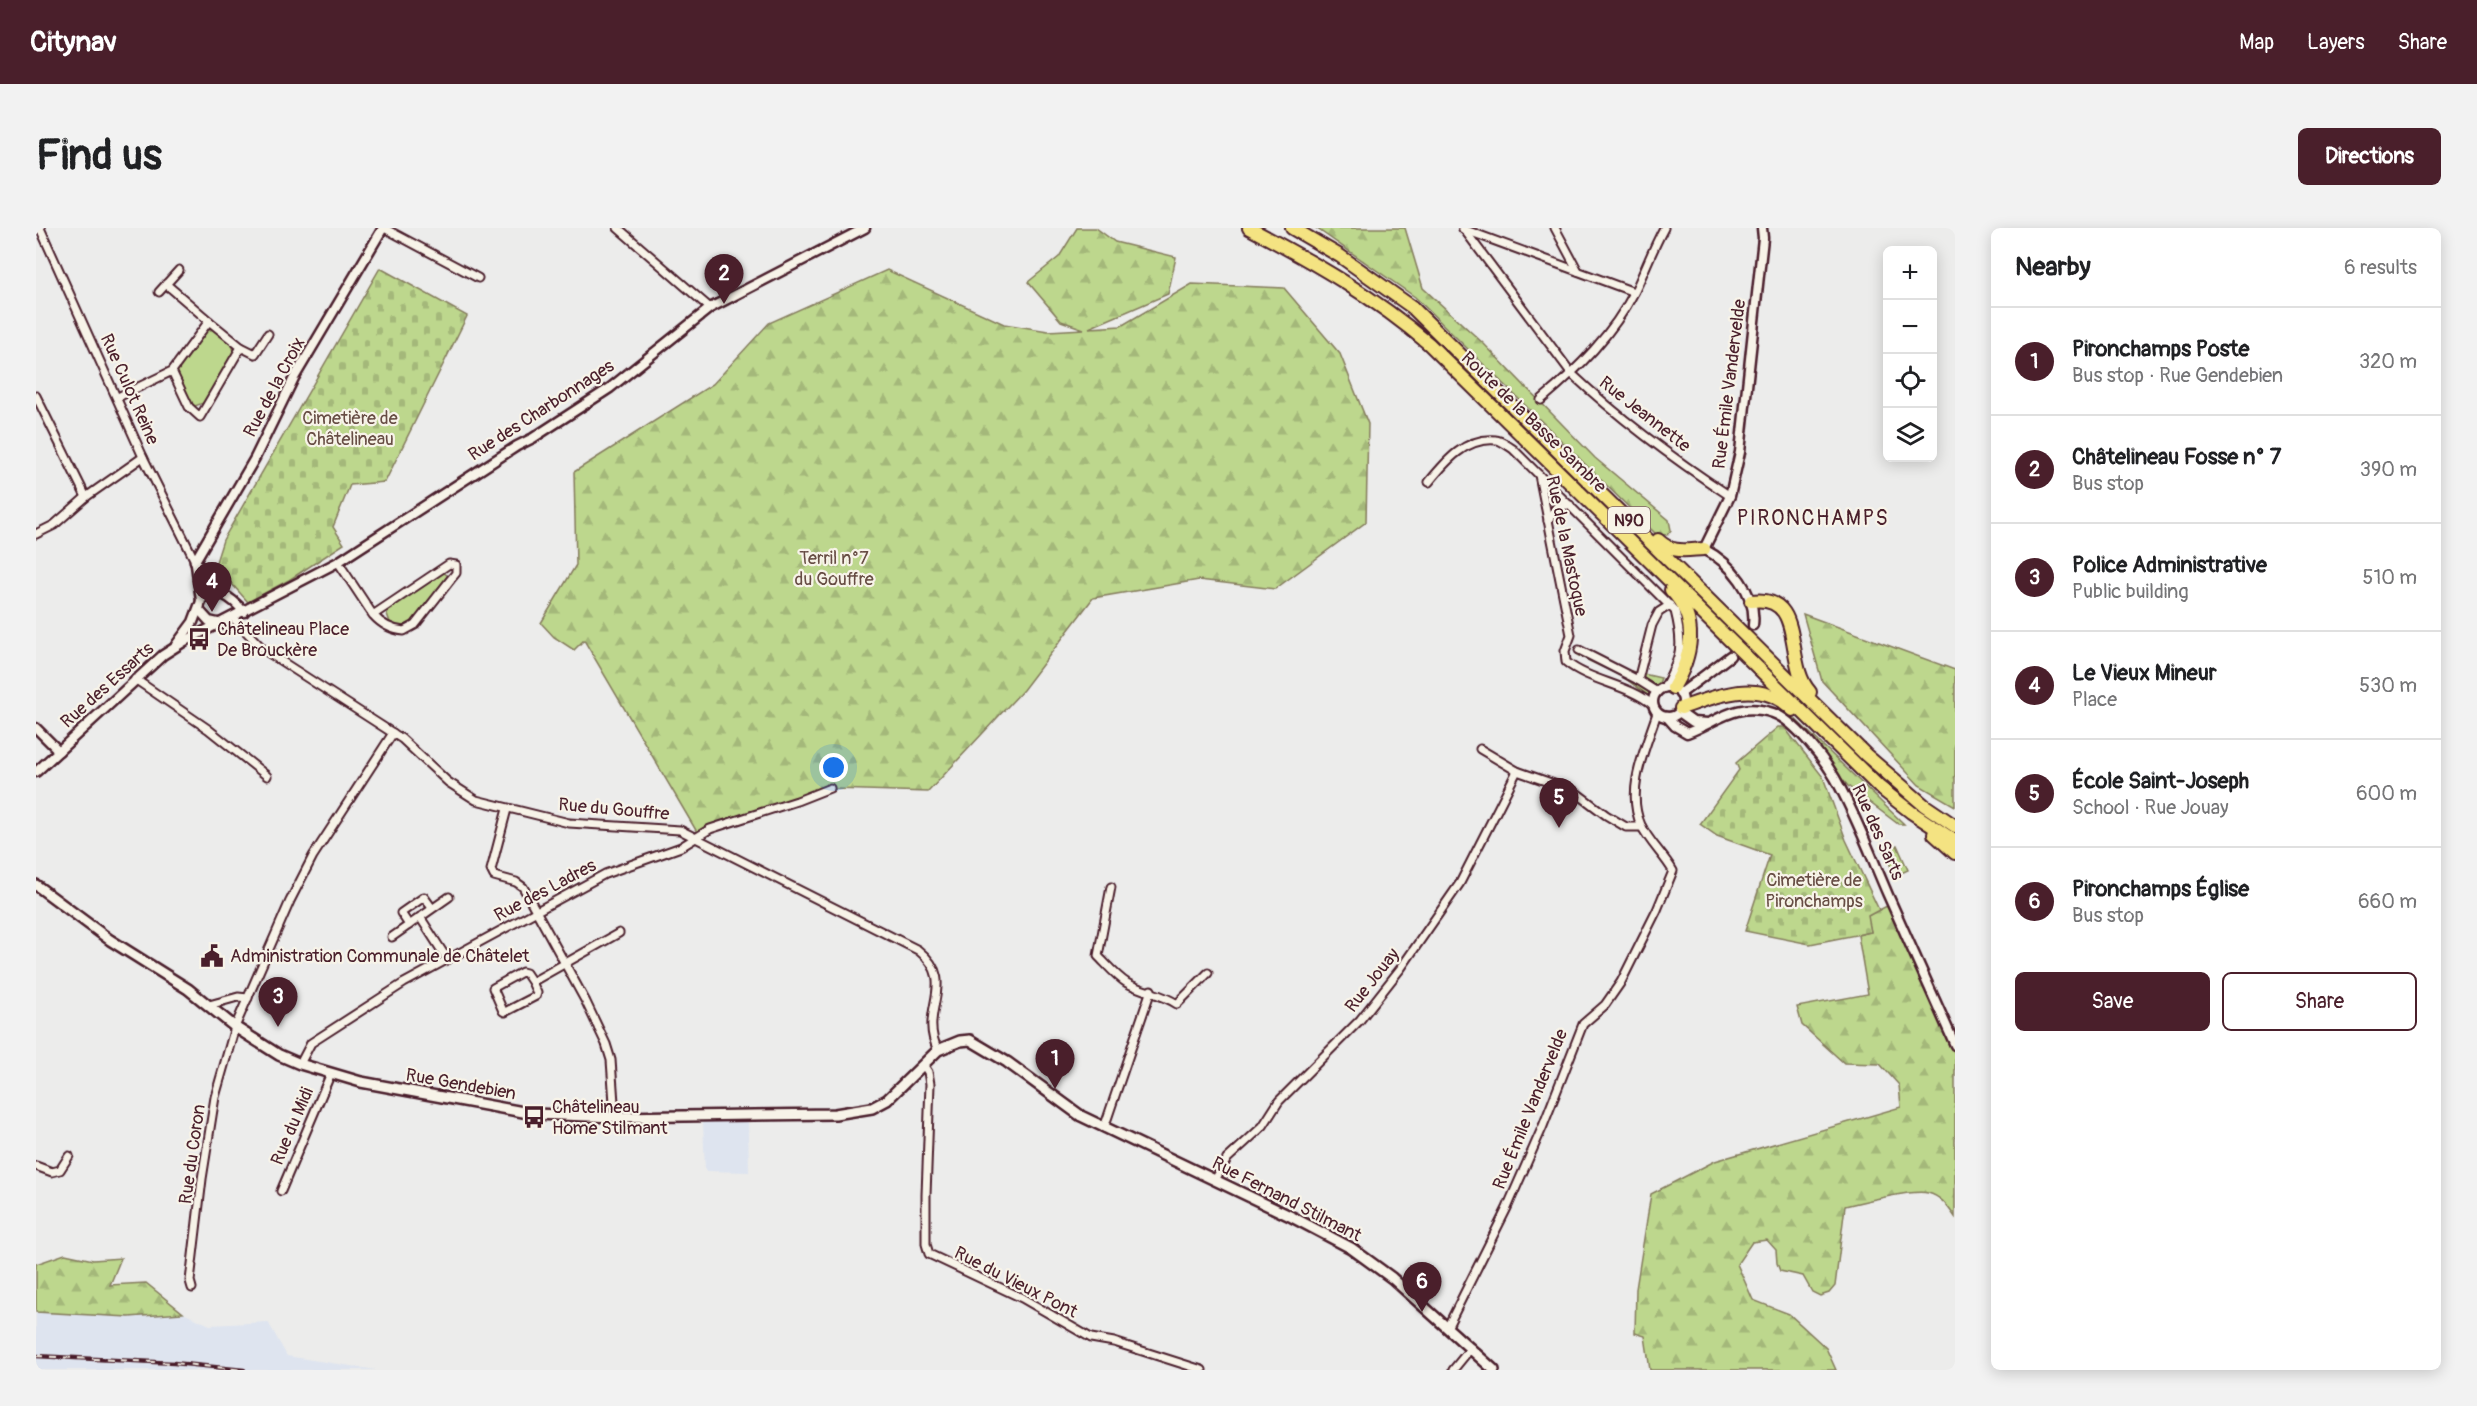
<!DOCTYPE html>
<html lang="en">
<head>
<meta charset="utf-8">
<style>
	:root { --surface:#fff; --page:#f2f2f2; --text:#202124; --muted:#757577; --line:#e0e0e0; --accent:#4a1f2b }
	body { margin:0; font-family:Pangolin,sans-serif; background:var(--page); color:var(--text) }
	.controls { position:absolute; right:18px; top:18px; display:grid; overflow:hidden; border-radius:9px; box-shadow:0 3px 15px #0003 }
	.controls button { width:54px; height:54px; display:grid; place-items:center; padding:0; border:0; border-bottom:2px solid var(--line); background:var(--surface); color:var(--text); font:30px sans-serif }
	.you { position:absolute; left:798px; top:540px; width:21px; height:21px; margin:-15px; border:4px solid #fff; border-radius:50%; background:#1a73e8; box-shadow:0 0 0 9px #1a73e833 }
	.badge { display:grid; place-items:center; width:39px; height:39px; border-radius:50%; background:var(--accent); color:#fff; font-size:20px; font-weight:700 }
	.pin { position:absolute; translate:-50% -50px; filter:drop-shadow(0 2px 3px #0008) }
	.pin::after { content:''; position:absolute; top:32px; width:21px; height:18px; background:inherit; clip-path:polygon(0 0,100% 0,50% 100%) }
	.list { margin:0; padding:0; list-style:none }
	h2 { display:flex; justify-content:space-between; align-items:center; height:78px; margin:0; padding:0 24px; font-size:26px }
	h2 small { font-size:20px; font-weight:400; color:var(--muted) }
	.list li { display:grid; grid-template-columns:39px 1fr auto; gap:18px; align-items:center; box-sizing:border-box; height:108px; padding:0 24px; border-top:2px solid var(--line) }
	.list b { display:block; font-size:22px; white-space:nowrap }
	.list p { margin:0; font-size:20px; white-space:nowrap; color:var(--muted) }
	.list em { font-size:20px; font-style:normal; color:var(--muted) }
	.actions { display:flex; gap:12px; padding:18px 24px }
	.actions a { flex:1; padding:14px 0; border:2px solid var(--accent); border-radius:9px; text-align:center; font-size:21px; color:var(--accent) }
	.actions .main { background:var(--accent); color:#fff }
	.icon { flex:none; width:33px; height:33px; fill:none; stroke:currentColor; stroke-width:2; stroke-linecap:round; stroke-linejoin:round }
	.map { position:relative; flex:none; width:1919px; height:1142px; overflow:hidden; border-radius:9px }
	header { display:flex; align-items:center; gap:36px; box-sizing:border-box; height:84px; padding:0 30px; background:var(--accent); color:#fff }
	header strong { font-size:28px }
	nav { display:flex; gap:33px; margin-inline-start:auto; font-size:21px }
	.intro { display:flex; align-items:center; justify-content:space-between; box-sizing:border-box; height:144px; padding:0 36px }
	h1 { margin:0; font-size:42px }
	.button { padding:15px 27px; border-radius:9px; background:var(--accent); color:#fff; font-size:21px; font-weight:700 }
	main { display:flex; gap:36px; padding:0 36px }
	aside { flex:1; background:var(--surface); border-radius:9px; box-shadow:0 3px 15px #0003 }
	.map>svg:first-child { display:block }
	.built { fill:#dee4ef }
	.grass { fill:#bdd78d; stroke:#847b5c; stroke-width:1.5 }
	.forest { fill:url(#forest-firs); stroke:#847b5c; stroke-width:1.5 }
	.cemetery { fill:url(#cemetery-stones); stroke:#847b5c; stroke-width:1.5 }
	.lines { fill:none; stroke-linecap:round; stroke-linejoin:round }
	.minor-casing { stroke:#4a1f2b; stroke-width:11 }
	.tertiary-casing { stroke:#4a1f2b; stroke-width:13 }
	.secondary-casing { stroke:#4a1f2b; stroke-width:14 }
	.trunk-casing { stroke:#4a1f2b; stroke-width:16 }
	.minor { stroke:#f7f3e8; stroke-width:7 }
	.tertiary { stroke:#f7f3e8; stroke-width:8 }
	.secondary { stroke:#f7f3e8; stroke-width:9 }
	.trunk { stroke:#f4e382; stroke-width:12 }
	.rail-casing { stroke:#4a1f2b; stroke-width:4.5 }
	.rail { stroke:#f7f3e8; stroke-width:2; stroke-dasharray:7; stroke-linecap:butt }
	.labels { text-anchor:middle; stroke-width:4.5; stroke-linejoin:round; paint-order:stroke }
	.shield { fill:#f7f3e8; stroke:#7e5f64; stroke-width:1.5 }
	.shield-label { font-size:16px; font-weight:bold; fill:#4a1f2b }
	.street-label { font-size:18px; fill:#4a1f2b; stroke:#f7f3e8 }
	.park-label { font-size:18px; fill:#674d44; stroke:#f7f3e8 }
	.poi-label { font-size:18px; fill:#4a1f2b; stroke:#f7f3e8; text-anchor:start }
	.quarter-label { font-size:21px; letter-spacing:1.5px; fill:#4a1f2b; stroke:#f7f3e8 }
</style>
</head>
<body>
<header>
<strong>Citynav</strong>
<nav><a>Map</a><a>Layers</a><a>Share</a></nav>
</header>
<div class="intro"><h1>Find us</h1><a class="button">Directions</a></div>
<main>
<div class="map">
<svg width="1919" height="1142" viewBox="0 0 1919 1142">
	<defs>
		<pattern id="forest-firs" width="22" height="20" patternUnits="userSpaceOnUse" patternTransform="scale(1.5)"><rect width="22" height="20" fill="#bdd78d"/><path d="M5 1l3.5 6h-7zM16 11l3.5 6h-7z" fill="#a4b87a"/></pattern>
		<pattern id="cemetery-stones" width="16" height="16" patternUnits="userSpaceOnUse" patternTransform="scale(1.5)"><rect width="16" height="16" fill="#bdd78d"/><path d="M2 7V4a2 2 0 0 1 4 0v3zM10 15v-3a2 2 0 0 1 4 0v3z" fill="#a4b87a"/></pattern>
	</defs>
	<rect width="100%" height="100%" fill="#ececeb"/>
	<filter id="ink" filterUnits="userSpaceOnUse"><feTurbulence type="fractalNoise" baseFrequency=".0167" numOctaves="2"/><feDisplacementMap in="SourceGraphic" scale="12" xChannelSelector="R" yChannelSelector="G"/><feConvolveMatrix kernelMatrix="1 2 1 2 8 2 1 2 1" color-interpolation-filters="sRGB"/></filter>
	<g filter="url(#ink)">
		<g class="built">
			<polygon points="712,893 713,944 669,943 667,894"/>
			<polygon points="0,1084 93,1089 147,1085 174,1097 232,1094 251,1128 340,1142 0,1142"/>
		</g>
		<g class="grass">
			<polygon points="177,101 196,114 198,124 170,174 159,178 155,176 140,145 140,140 169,104"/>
			<polygon points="407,344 412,348 379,392 369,400 355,397 351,386 353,380"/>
			<polygon points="1544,419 1590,442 1625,450 1617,471 1587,449 1541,427"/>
			<polygon points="1861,617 1872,642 1859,648 1848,623"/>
		</g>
		<g class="forest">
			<polygon points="1041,0 1060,0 1079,14 1140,29 1132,66 1053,100 1085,98 1156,56 1248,60 1304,126 1332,196 1330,294 1239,361 1163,352 1057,370 987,462 892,564 798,561 661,604 548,412 538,422 518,409 505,395 540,337 538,244 677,156 733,95 851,42 968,96 1012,103 1048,101 1025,93 992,54 1023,29"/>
			<polygon points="1280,0 1369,0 1387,60 1448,116 1559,230 1633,292 1635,302 1631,307 1620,306 1379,69"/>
			<polygon points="1767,386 1919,442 1919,578 1883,557 1786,453"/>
			<polygon points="1744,483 1751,483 1868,596 1862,596 1812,558 1757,494"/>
			<path d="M1851 678 1919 826V989C1912 979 1905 968 1892 965 1879 961 1825 974 1809 978L1799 1058 1793 1065 1784 1068 1776 1064 1767 1048 1744 1043 1741 1035 1740 1022 1731 1012 1716 1014 1701 1036 1717 1072 1753 1086 1790 1120 1800 1142H1614L1609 1108 1599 1105 1600 1061 1615 966 1679 933 1865 879 1863 857 1844 836 1808 835 1766 797 1761 779 1832 766 1822 707 1835 704 1831 688Z"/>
			<polygon points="29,1026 57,1032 85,1030 74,1057 110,1055 147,1085 93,1089 0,1084 0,1036"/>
		</g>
		<g class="cemetery">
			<polygon points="344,40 431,88 349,254 314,257 297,299 308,316 253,352 212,374 179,337 187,312"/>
			<polygon points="1742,499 1748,499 1787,549 1810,612 1843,682 1832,688 1835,704 1774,716 1709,703 1734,627 1681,608 1664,596 1703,542 1700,535"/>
		</g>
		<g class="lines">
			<g class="minor-casing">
				<g id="minor">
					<polyline points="4,0 107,229 159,333"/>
					<polyline points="348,0 442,50"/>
					<polyline points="582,0 674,80"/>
					<path d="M1427 0 1536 146C1584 191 1639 232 1694 268"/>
					<polyline points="1519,0 1542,43"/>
					<polyline points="1427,1 1598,64"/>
					<polyline points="130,56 173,93"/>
					<polyline points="123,64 143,42"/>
					<polyline points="205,119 219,126 232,106"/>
					<polyline points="0,168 50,269"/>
					<polyline points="82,169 136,143 173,93 205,119 164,189 153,179 136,143"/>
					<path d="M1505 172C1542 141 1577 106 1599 63 1609 42 1617 20 1628 0"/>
					<path d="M1503 247 1535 407 1529 423 1530 434C1555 454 1592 456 1617 477"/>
					<path d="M1393 254C1410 233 1430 209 1460 212 1465 212 1472 218 1477 221L1639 383C1648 419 1645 428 1628 460"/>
					<polyline points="1512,293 1521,278 1534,277"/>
					<polyline points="0,306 18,297 50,269 107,229"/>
					<path d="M302 334 337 387C346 397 355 402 368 403L379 397 415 351 420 345V337L413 336 337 387"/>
					<path d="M197 390 228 422 366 511 412 554 440 572 533 595 644 602 882 722C924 755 881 782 902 822"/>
					<polyline points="1543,422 1602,452 1621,464"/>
					<polyline points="99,451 172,501 231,548"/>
					<polyline points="1602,452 1616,397 1623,384 1634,377"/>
					<polyline points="1444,521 1481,543 1538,563 1570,587 1590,599 1606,599"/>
					<polyline points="471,581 455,642 458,648 480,654 487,659 550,774 570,816 575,832 579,889"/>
					<path d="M1075 659 1062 728C1071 737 1081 749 1091 755 1107 764 1125 765 1141 776L1172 745"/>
					<polyline points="384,689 411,731"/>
					<polyline points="373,697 365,685 388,669 396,680"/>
					<polyline points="356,709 413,669"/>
					<polyline points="496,754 490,745 486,744 457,760 467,783 469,784 500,768 501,765 496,754 583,705"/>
					<polyline points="173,777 202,769 212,770"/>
					<polyline points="264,836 275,815 368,755 569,646 645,619 674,601 761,573 794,560"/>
					<polyline points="888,838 892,844 894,856 890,967 890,1016 893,1026 986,1070 1055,1110 1078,1114 1166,1142"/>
					<polyline points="1068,900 1115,762"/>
					<polyline points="0,938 16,944 24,942 33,928"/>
					<polyline points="1179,952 1191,931 1227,898 1243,873 1324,792 1365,740 1424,655 1481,543"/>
					<polyline points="245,963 295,845"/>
					<polyline points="156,1060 154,1053 166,951 179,869 199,799 254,673 277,628 357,505"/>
					<path d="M1411 1100 1471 980 1507 898 1547 796 1569 777 1585 754 1621 682 1637 643C1628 627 1613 614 1605 597 1589 562 1610 519 1621 485"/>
					<polyline points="1417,1142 1435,1120"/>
				</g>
			</g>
			<g class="tertiary-casing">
				<g id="tertiary">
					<polyline points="159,333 219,230 258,150 347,0"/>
					<polyline points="159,333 187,366"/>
					<polyline points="160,337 165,372"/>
					<path d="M186 396 173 393 163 382 165 372C180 356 197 371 208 384"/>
					<path d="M1717 397C1721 366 1695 335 1668 321L1694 268 1704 224 1727 10 1726 0"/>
					<polyline points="140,417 157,394 163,378"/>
					<circle cx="1632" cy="474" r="15"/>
					<polyline points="1644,466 1694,428"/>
					<polyline points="1643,484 1657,494 1672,495"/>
					<path d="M1631 489 1639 498 1651 505C1683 493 1700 473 1737 485 1758 492 1788 531 1799 550 1820 587 1835 628 1852 667 1874 717 1897 767 1919 817"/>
					<polyline points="0,500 23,523"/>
					<polyline points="0,544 127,427 149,413 302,334 481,218 497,210 574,160 674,80 829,0"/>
				</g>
			</g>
			<g class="secondary-casing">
				<polyline id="secondary" points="0,657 74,712 152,761 199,799 243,827 264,836 325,854 498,886 579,889 799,886 836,880 851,872 902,822 924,813 934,812 971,834 1045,888 1256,989 1315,1020 1356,1050 1458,1142"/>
			</g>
			<g class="trunk-casing">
				<g id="trunk">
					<path d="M1213 0C1277 34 1339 69 1393 116L1843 559 1875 584 1919 613"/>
					<polyline points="1256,0 1304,28 1376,79 1830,527 1888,577 1919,598"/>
					<path d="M1622 312C1637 326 1649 322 1668 321"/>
					<path d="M1635 362C1664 392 1656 429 1637 460"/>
					<path d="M1715 373C1771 365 1747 435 1774 464"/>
					<path d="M1645 480C1681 468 1725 449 1757 482"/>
					<polyline points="1898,606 1919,625"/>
				</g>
			</g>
			<use href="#minor" class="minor"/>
			<use href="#tertiary" class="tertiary"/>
			<use href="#secondary" class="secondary"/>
			<use href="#trunk" class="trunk"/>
			<g class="rail-casing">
				<polyline id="rail" points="0,1128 138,1135 208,1142"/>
			</g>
			<use href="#rail" class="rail"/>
		</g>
	</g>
	<defs>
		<g id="bus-bare" transform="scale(1.8)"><path d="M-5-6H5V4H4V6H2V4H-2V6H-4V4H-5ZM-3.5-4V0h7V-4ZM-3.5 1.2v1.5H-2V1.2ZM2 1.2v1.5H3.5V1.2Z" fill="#4a1f2b" stroke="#f7f3e8" stroke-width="2.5" paint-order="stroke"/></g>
		<g id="civic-bare" transform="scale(1.8)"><path d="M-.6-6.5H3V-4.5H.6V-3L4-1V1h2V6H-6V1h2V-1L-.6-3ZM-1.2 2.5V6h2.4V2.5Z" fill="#4a1f2b" stroke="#f7f3e8" stroke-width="2.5" paint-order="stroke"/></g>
	</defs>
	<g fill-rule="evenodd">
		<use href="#bus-bare" x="163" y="411"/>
		<use href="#civic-bare" x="176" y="728"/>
		<use href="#bus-bare" x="498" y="889"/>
	</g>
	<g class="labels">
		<rect class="shield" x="1572" y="279" width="42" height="26" rx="4.5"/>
		<g class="shield-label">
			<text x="1593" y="298">N90</text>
		</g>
		<g class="street-label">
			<text transform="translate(1693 156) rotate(-83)" y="6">Rue Émile Vandervelde</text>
			<text transform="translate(238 159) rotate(-62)" y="6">Rue de la Croix</text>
			<text transform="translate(94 161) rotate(66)" y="6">Rue Culot Reine</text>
			<text transform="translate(505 182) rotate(-33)" y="6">Rue des Charbonnages</text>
			<text transform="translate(1609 186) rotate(38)" y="6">Rue Jeannette</text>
			<text transform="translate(1498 194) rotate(44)" y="6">Route de la Basse Sambre</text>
			<text transform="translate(1531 318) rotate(78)" y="6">Rue de la Mastoque</text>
			<text transform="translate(71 457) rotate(-42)" y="6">Rue des Essarts</text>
			<text transform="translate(578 581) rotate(5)" y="6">Rue du Gouffre</text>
			<text transform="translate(1842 604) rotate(66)" y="6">Rue des Sarts</text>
			<text transform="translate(509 662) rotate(-28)" y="6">Rue des Ladres</text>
			<text transform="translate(1336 752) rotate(-52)" y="6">Rue Jouay</text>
			<text transform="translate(425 856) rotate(10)" y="6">Rue Gendebien</text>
			<text transform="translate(1494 881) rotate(-68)" y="6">Rue Émile Vandervelde</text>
			<text transform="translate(256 898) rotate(-67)" y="6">Rue du Midi</text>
			<text transform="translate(156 926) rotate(-82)" y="6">Rue du Coron</text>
			<text transform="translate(1251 971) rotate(27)" y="6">Rue Fernand Stilmant</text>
			<text transform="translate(980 1054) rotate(27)" y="6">Rue du Vieux Pont</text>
		</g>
		<g class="park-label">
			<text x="314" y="196">Cimetière de<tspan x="314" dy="21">Châtelineau</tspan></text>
			<text x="798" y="336">Terril n°7<tspan x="798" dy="21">du Gouffre</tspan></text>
			<text x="1778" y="658">Cimetière de<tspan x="1778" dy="21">Pironchamps</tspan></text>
		</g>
		<g class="poi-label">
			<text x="181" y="407">Châtelineau Place<tspan x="181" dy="21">De Brouckère</tspan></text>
			<text x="194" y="734">Administration Communale de Châtelet</text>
			<text x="516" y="885">Châtelineau<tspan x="516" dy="21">Home Stilmant</tspan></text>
		</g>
		<g class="quarter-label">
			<text x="1777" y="297">PIRONCHAMPS</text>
		</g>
	</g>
</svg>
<div class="controls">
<button>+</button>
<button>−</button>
<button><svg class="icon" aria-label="locate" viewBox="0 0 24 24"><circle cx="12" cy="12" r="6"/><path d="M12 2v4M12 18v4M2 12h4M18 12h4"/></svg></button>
<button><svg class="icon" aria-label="layers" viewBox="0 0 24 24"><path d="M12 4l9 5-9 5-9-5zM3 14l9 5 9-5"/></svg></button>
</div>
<div class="you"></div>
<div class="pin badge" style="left:1019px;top:861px">1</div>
<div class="pin badge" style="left:688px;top:76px">2</div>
<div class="pin badge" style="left:242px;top:799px">3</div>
<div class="pin badge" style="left:176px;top:384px">4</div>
<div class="pin badge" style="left:1523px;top:600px">5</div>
<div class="pin badge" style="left:1386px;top:1084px">6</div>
</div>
<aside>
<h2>Nearby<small>6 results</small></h2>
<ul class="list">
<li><span class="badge">1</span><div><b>Pironchamps Poste</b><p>Bus stop · Rue Gendebien</p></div><em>320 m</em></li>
<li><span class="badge">2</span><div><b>Châtelineau Fosse n° 7</b><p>Bus stop</p></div><em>390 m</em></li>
<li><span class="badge">3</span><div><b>Police Administrative</b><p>Public building</p></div><em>510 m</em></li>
<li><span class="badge">4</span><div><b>Le Vieux Mineur</b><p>Place</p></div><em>530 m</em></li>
<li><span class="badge">5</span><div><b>École Saint-Joseph</b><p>School · Rue Jouay</p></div><em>600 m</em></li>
<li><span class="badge">6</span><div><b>Pironchamps Église</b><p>Bus stop</p></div><em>660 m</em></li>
</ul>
<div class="actions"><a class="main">Save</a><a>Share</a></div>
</aside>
</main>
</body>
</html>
